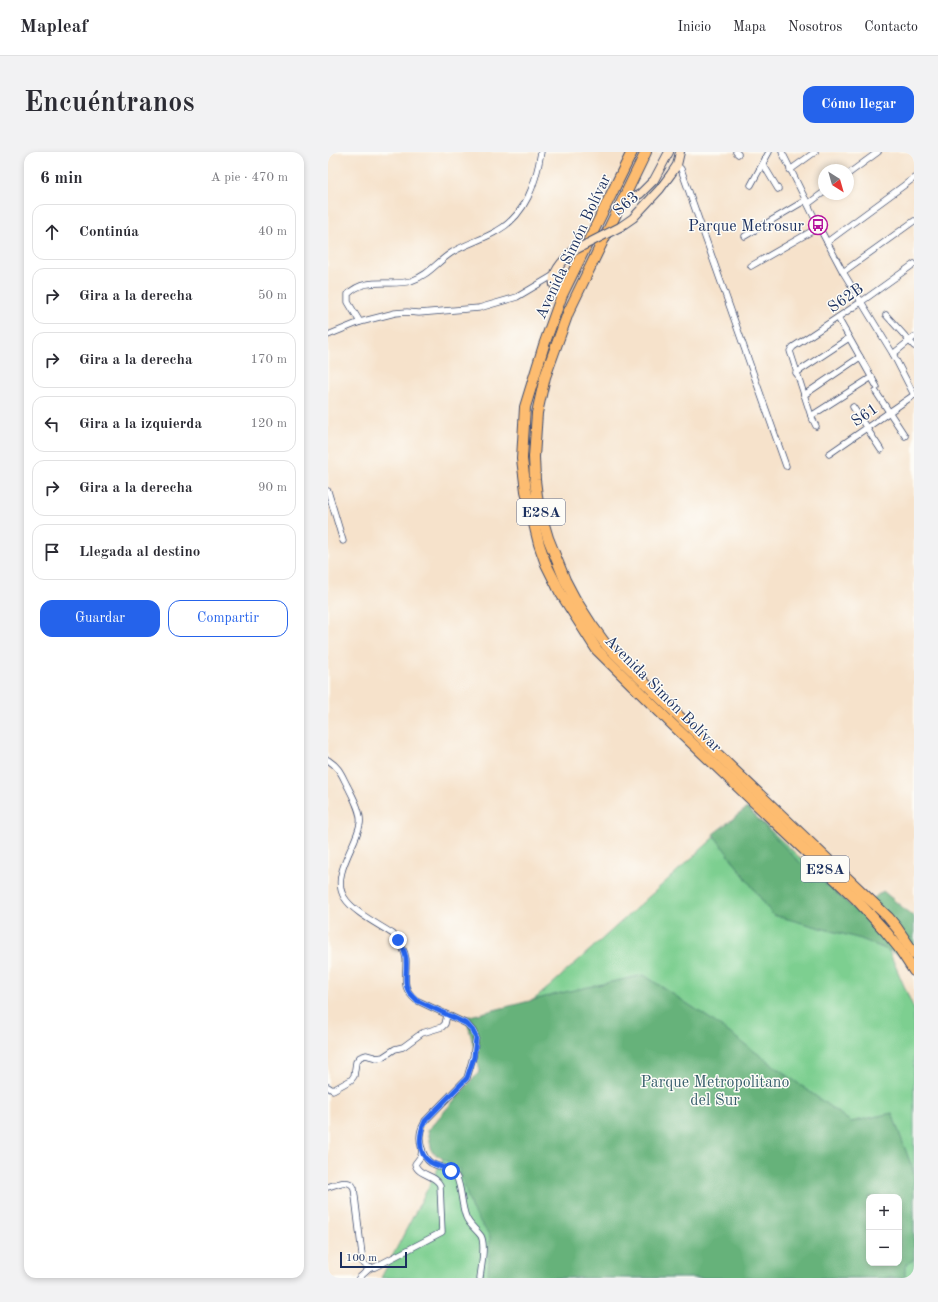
<!DOCTYPE html>
<html lang="es">
<head>
<meta charset="utf-8">
<style>
	:root { --surface:#fff; --page:#f2f2f3; --text:#2b2b33; --muted:#7c7c81; --line:#e1e1e2; --accent:#2563eb }
	body { margin:0; font-family:"Old Standard TT",serif; background:var(--page); color:var(--text) }
	.controls { position:absolute; right:12px; bottom:12px; display:grid; overflow:hidden; border-radius:8px; box-shadow:0 2px 6px #0003 }
	.controls button { width:36px; height:36px; display:grid; place-items:center; padding:0; border:0; border-bottom:1px solid var(--line); background:var(--surface); color:var(--text); font:20px sans-serif }
	.compass { position:absolute; left:490px; top:12px; width:36px; height:36px; border-radius:50%; background:var(--surface); box-shadow:0 2px 6px #0003; rotate:143deg }
	.scale { position:absolute; left:12px; bottom:10px; width:67px; box-sizing:border-box; padding-left:4px; border:2px solid #1b2f5e; border-top:0; font-size:11px; line-height:14px; white-space:nowrap; color:#1b2f5e; -webkit-text-stroke:3px #fdfcf7; paint-order:stroke }
	.stop { position:absolute; width:12px; height:12px; margin:-9px; border:3px solid #2563eb; border-radius:50%; background:#fff }
	.stop.end { background:#2563eb; border-color:#fff; box-shadow:0 1px 4px #0008 }
	.list { margin:0; padding:0; list-style:none }
	h2 { display:flex; justify-content:space-between; align-items:center; height:52px; margin:0; padding:0 16px; font-size:17px }
	h2 small { font-size:13px; font-weight:400; color:var(--muted) }
	.list li { display:grid; grid-template-columns:26px 1fr auto; gap:12px; align-items:center; box-sizing:border-box; height:56px; margin:0 8px 8px; padding:0 8px; border:1px solid var(--line); border-radius:12px }
	.list b { display:block; font-size:15px; white-space:nowrap }
	.list em { font-size:13px; font-style:normal; color:var(--muted) }
	.actions { display:flex; gap:8px; padding:12px 16px }
	.actions a { flex:1; padding:9px 0; border:1px solid var(--accent); border-radius:12px; text-align:center; font-size:14px; color:var(--accent) }
	.actions .main { background:var(--accent); color:#fff }
	.icon { flex:none; width:22px; height:22px; fill:none; stroke:currentColor; stroke-width:2; stroke-linecap:round; stroke-linejoin:round }
	.map { position:relative; flex:none; width:586px; height:1126px; overflow:hidden; border-radius:12px }
	header { display:flex; align-items:center; gap:24px; box-sizing:border-box; height:56px; padding:0 20px; background:var(--surface); border-bottom:1px solid var(--line) }
	header strong { font-size:19px }
	nav { display:flex; gap:22px; margin-inline-start:auto; font-size:14px }
	.intro { display:flex; align-items:center; justify-content:space-between; box-sizing:border-box; height:96px; padding:0 24px }
	h1 { margin:0; font-size:28px }
	.button { padding:10px 18px; border-radius:12px; background:var(--accent); color:#fff; font-size:14px; font-weight:700 }
	main { display:flex; gap:24px; padding:0 24px }
	aside { flex:1; background:var(--surface); border-radius:12px; box-shadow:0 2px 6px #0003 }
	.map>svg:first-child { display:block }
	.green { fill:#7dcf90; stroke:#4c7f77; fill-rule:evenodd }
	.forest { fill:#66b27a; stroke:#40706c; fill-rule:evenodd }
	.lines { fill:none; stroke-linecap:round; stroke-linejoin:round }
	.street-casing { stroke:#3c4a6e; stroke-width:7 }
	.secondary-casing { stroke:#3c4a6e; stroke-width:10 }
	.highway-casing { stroke:#3c4a6e; stroke-width:12 }
	.street { stroke:#fff; stroke-width:5.5 }
	.secondary { stroke:#fee4c5; stroke-width:8 }
	.highway { stroke:#fdbc6f; stroke-width:10 }
	.secondary-bridge-casing { stroke:#3c4a6e; stroke-width:10; stroke-linecap:butt }
	.secondary-bridge { stroke:#fee4c5; stroke-width:8 }
	.route { stroke:#2563eb; stroke-width:5 }
	.labels { text-anchor:middle; stroke-width:3; stroke-linejoin:round; paint-order:stroke }
	.shield { fill:#fdfcf7; stroke:#5f6c8c; stroke-width:1 }
	.shield-label { font-size:15px; font-weight:bold; fill:#1b2f5e }
	.street-label { font-size:16px; fill:#1b2f5e; stroke:#fdfcf7 }
	.poi-label { font-size:16px; fill:#1b2f5e; stroke:#fdfcf7; text-anchor:end }
	.park-label { font-size:16px; fill:#385f6d; stroke:#fdfcf7 }
</style>
</head>
<body>
<header>
<strong>Mapleaf</strong>
<nav><a>Inicio</a><a>Mapa</a><a>Nosotros</a><a>Contacto</a></nav>
</header>
<div class="intro"><h1>Encuéntranos</h1><a class="button">Cómo llegar</a></div>
<main>
<aside>
<h2>6 min<small>A pie · 470 m</small></h2>
<ul class="list">
<li><svg class="icon" aria-label="ahead" viewBox="0 0 24 24"><path d="M12 20V5M6 11l6-6 6 6"/></svg><div><b>Continúa</b></div><em>40 m</em></li>
<li><svg class="icon" aria-label="right" viewBox="0 0 24 24"><path d="M7 20v-9h11M14 6l5 5-5 5"/></svg><div><b>Gira a la derecha</b></div><em>50 m</em></li>
<li><svg class="icon" aria-label="right" viewBox="0 0 24 24"><path d="M7 20v-9h11M14 6l5 5-5 5"/></svg><div><b>Gira a la derecha</b></div><em>170 m</em></li>
<li><svg class="icon" aria-label="left" viewBox="0 0 24 24"><path d="M17 20v-9H6M10 6l-5 5 5 5"/></svg><div><b>Gira a la izquierda</b></div><em>120 m</em></li>
<li><svg class="icon" aria-label="right" viewBox="0 0 24 24"><path d="M7 20v-9h11M14 6l5 5-5 5"/></svg><div><b>Gira a la derecha</b></div><em>90 m</em></li>
<li><svg class="icon" aria-label="arrive" viewBox="0 0 24 24"><path d="M6 21V4h12l-3 4 3 4H6"/></svg><div><b>Llegada al destino</b></div></li>
</ul>
<div class="actions"><a class="main">Guardar</a><a>Compartir</a></div>
</aside>
<div class="map">
<svg width="586" height="1126" viewBox="0 0 586 1126">
	<rect width="100%" height="100%" fill="#fdfcf7"/>
	<filter id="ink" filterUnits="userSpaceOnUse"><feTurbulence type="fractalNoise" baseFrequency=".025" numOctaves="2"/><feDisplacementMap in="SourceGraphic" scale="8" xChannelSelector="R" yChannelSelector="G"/><feConvolveMatrix kernelMatrix="1 2 1 2 8 2 1 2 1" color-interpolation-filters="sRGB"/></filter>
	<filter id="wash" filterUnits="userSpaceOnUse"><feTurbulence type="fractalNoise" baseFrequency=".012" numOctaves="4" result="noise"/><feDisplacementMap in="SourceGraphic" scale="16" xChannelSelector="R" yChannelSelector="G"/><feGaussianBlur stdDeviation="0.9" result="paint"/><feColorMatrix in="noise" values="0 0 0 0 0 0 0 0 0 0 0 0 0 0 0 0 0 1.4 0 .05"/><feComposite in="paint" operator="in"/></filter>
	<g filter="url(#wash)">
		<rect width="100%" height="100%" fill="#f6e2cb"/>
		<path class="green" d="M419 656 554 783 586 857V1126H53L192 859 221 835ZM541 1045H571V1111H541Z"/>
		<g class="forest">
			<polygon points="419,656 467,706 529,759 555,739 586,765 586,819 574,804 533,787 445,763 385,682"/>
			<path d="M316 823 381 866 523 970 564 961 586 1021V1107L577 1114V1126H160L162 1084 144 1058 131 1017 104 1000 100 978 152 919 138 865 237 840ZM541 1045H571V1111H541Z"/>
		</g>
	</g>
	<g filter="url(#ink)">
		<g class="lines">
			<g class="street-casing">
				<g id="street">
					<polyline points="408,0 410,2"/>
					<polyline points="454,0 491,75 515,120 565,202 586,243"/>
					<polyline points="435,12 450,37"/>
					<polyline points="349,13 353,17 458,314"/>
					<polyline points="462,18 487,0"/>
					<polyline points="520,22 550,0"/>
					<polyline points="423,33 441,0"/>
					<polyline points="480,52 496,40"/>
					<polyline points="417,84 478,48"/>
					<polyline points="499,90 586,26"/>
					<polyline points="423,114 491,75"/>
					<polyline points="515,120 586,69"/>
					<polyline points="558,163 586,194"/>
					<polyline points="510,166 549,235"/>
					<path d="M32 170 20 150V142C38 124 62 135 83 129 101 123 108 111 123 101 137 92 154 88 169 79 198 63 208 31 213 0"/>
					<polyline points="0,183 32,170 67,161 79,160 91,161 151,156 189,145 226,123"/>
					<polyline points="565,202 586,185"/>
					<polyline points="468,221 521,186"/>
					<polyline points="548,240 577,284"/>
					<polyline points="476,243 532,205"/>
					<polyline points="525,255 553,298"/>
					<polyline points="483,264 544,225"/>
					<polyline points="488,274 483,264 462,199 465,195 533,150 586,112"/>
					<polyline points="501,302 586,243"/>
					<polyline points="0,339 15,389"/>
					<path d="M0 608C12 616 13 622 20 635 25 645 34 661 32 672 28 694 3 723 16 745 25 760 50 772 65 782 71 789 77 797 78 807 79 825 72 835 88 848L139 872 145 879 148 885 145 905 139 926 97 969C96 972 94 975 93 978 90 988 94 1005 103 1011 112 1016 124 1015 129 1026 134 1038 133 1052 138 1065 141 1073 148 1077 153 1084 158 1093 153 1116 152 1126"/>
					<polyline points="0,935 3,937 5,938 23,928 26,924 28,910 32,905 38,903 49,906 55,905 67,897 75,895 94,881 114,875 117,872 119,863"/>
					<path d="M0 1035C9 1032 22 1026 26 1036L35 1111 42 1116 47 1115 114 1080 112 1033C107 1022 90 1024 87 1012L93 1004 94 997"/>
					<polyline points="31,1126 42,1116"/>
				</g>
			</g>
			<g class="secondary-casing">
				<g id="secondary">
					<polyline points="294,51 312,42 326,28 341,0"/>
					<polyline points="292,75 305,66 332,37 343,22 349,13 352,0"/>
					<path d="M234 143C215 129 232 111 245 99"/>
				</g>
			</g>
			<g class="highway-casing">
				<g id="highway">
					<polyline points="304,0 234,143 216,193 197,255 194,307 198,339 211,392 218,412 232,440 269,498 346,574 528,747 558,780 571,796 586,819"/>
					<polyline points="318,0 240,161 217,225 209,261 206,305 207,328 210,352 220,386 237,428 247,447 263,472 279,494 406,618 560,765 569,776 586,801"/>
				</g>
			</g>
			<use href="#street" class="street"/>
			<use href="#secondary" class="secondary"/>
			<use href="#highway" class="highway"/>
			<g class="secondary-bridge-casing">
				<polyline id="secondary-bridge" points="245,99 292,75"/>
			</g>
			<use href="#secondary-bridge" class="secondary-bridge"/>
		</g>
	</g>
	<g class="lines" filter="url(#ink)">
		<path class="route" d="M70 788C74 794 77 799 78 806 80 824 72 834 88 848L139 872 145 879 148 885 146 905 139 926 97 969C91 981 89 1002 102 1010 109 1014 117 1015 123 1019"/>
	</g>
	<defs>
		<g id="bus-ring" transform="scale(1)"><circle r="9.5" fill="#fdfcf7" stroke="#b5179e" stroke-width="1.5"/><path d="M-5-6H5V4H4V6H2V4H-2V6H-4V4H-5ZM-3.5-4V0h7V-4ZM-3.5 1.2v1.5H-2V1.2ZM2 1.2v1.5H3.5V1.2Z" fill="#b5179e"/></g>
	</defs>
	<g fill-rule="evenodd">
		<use href="#bus-ring" x="490" y="73"/>
	</g>
	<g class="labels">
		<g class="shield">
			<rect x="189" y="347" width="48" height="26" rx="3"/>
			<rect x="473" y="704" width="48" height="26" rx="3"/>
		</g>
		<g class="shield-label">
			<text x="213" y="365">E28A</text>
			<text x="497" y="722">E28A</text>
		</g>
		<g class="street-label">
			<text transform="translate(297 51) rotate(-41)" y="6">S63</text>
			<text transform="translate(244 94) rotate(-65)" y="6">Avenida Simón Bolívar</text>
			<text transform="translate(517 145) rotate(-35)" y="6">S62B</text>
			<text transform="translate(536 262) rotate(-35)" y="6">S61</text>
			<text transform="translate(336 541) rotate(45)" y="6">Avenida Simón Bolívar</text>
		</g>
		<g class="poi-label">
			<text x="476" y="79">Parque Metrosur</text>
		</g>
		<g class="park-label">
			<text x="387" y="935">Parque Metropolitano<tspan x="387" dy="18">del Sur</tspan></text>
		</g>
	</g>
</svg>
<div class="controls">
<button>+</button>
<button>−</button>
</div>
<svg class="compass" viewBox="-18 -18 36 36"><path d="M0-13l5 13h-10z" fill="#e53935"/><path d="M0 13l5-13h-10z" fill="#7c7c81"/></svg>
<div class="scale">100 m</div>
<div class="stop" style="left:123px;top:1019px"></div>
<div class="stop end" style="left:70px;top:788px"></div>
</div>
</main>
</body>
</html>
